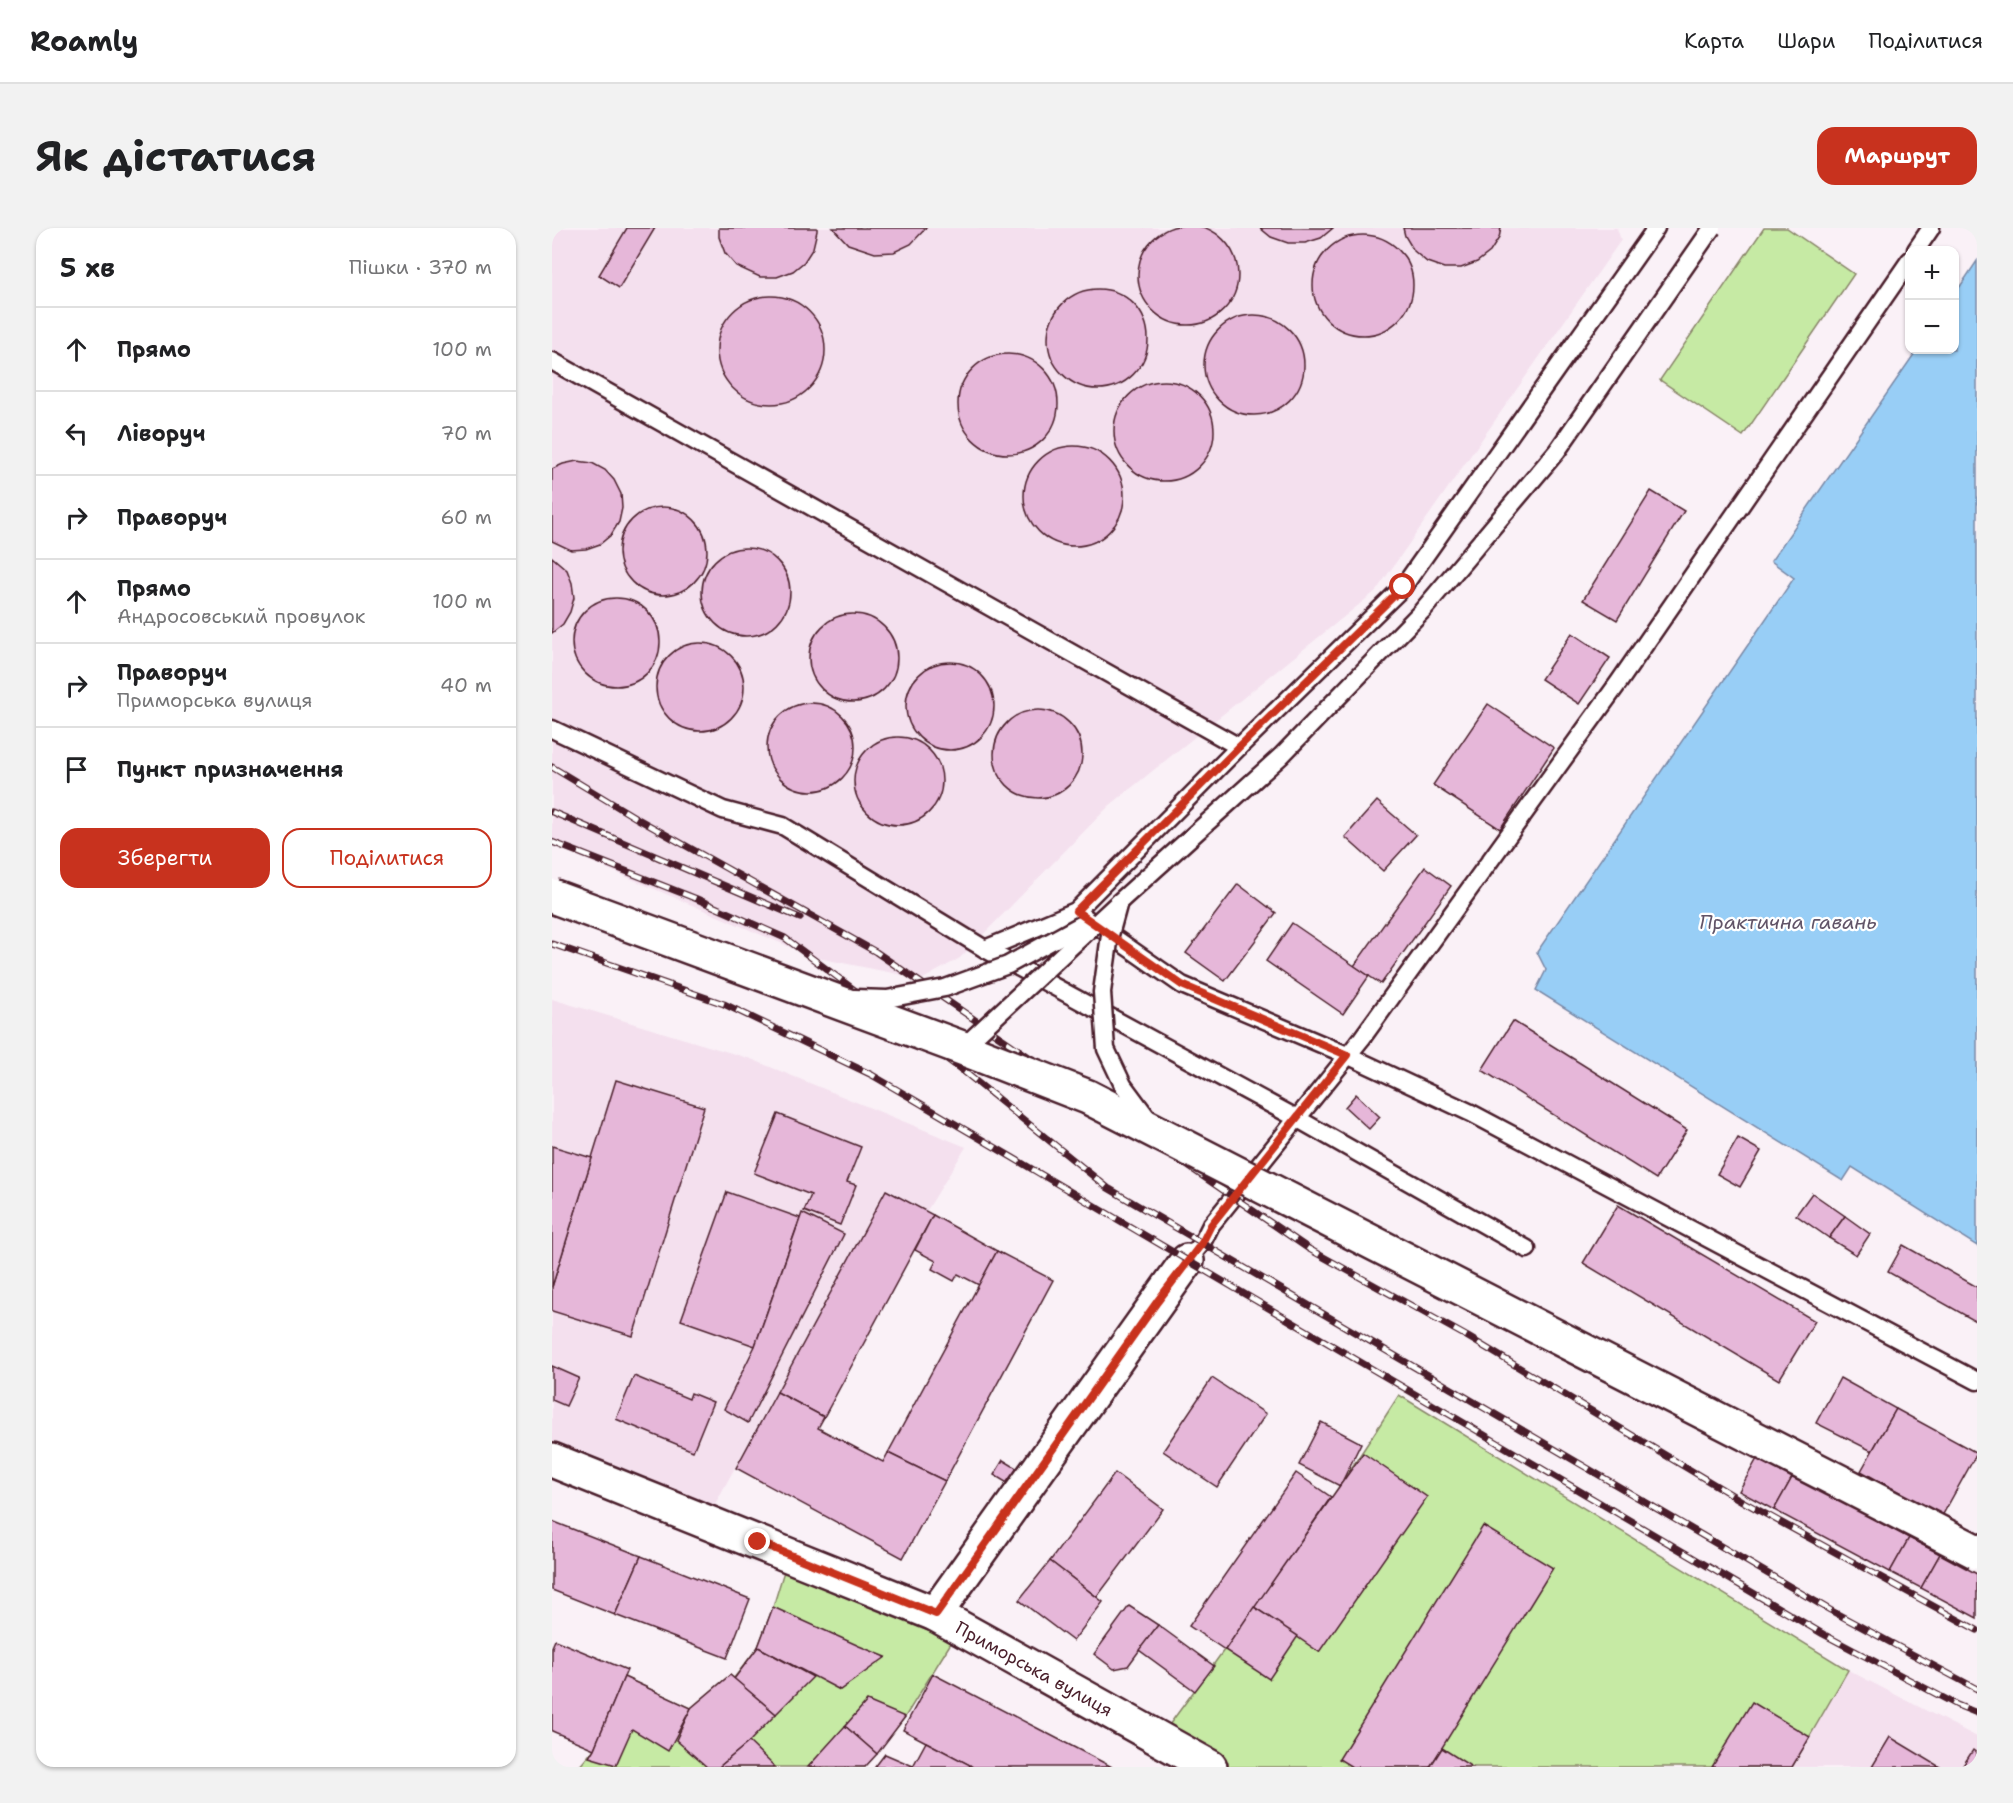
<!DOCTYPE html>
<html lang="uk">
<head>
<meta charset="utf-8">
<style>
	:root { --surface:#fff; --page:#f2f2f2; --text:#202124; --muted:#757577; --line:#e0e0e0; --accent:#c8321e }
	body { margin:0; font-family:"Shantell Sans",sans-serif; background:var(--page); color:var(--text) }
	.controls { position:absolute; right:18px; top:18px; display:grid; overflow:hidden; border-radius:12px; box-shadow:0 2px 4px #0004 }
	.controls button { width:54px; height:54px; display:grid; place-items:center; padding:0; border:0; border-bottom:2px solid var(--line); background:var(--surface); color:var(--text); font:30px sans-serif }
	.stop { position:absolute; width:18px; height:18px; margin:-14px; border:4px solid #c8321e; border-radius:50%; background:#fff }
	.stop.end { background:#c8321e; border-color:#fff; box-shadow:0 2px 6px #0008 }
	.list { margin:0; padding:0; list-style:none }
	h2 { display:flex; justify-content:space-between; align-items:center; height:78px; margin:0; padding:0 24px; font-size:26px }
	h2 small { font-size:20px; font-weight:400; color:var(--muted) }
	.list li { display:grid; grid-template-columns:39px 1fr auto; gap:18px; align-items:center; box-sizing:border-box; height:84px; padding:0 24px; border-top:2px solid var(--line) }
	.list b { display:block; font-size:22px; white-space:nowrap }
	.list p { margin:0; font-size:20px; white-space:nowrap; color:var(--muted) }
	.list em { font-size:20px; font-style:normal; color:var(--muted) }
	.actions { display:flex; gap:12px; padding:18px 24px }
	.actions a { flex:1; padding:14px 0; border:2px solid var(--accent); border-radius:18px; text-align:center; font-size:21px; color:var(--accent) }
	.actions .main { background:var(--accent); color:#fff }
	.icon { flex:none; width:33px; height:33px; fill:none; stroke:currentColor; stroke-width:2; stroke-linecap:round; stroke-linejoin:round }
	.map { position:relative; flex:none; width:1425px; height:1539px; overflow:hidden; border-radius:18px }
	header { display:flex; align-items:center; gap:36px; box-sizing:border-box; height:84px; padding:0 30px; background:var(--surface); border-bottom:2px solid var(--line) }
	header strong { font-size:28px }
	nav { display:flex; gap:33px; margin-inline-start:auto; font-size:21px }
	.intro { display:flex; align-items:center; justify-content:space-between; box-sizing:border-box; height:144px; padding:0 36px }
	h1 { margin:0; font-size:42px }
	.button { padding:15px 27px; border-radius:18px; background:var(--accent); color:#fff; font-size:21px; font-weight:700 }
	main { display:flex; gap:36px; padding:0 36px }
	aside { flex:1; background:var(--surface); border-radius:18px; box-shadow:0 2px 4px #0004 }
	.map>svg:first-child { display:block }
	.built { fill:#f4e0ee }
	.green { fill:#c6eaa4; stroke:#888468; stroke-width:1.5 }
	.water { fill:#98cef6; stroke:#7988a5; stroke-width:1.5 }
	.building { fill:#e6b7d9; stroke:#4a1f2b; stroke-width:1.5 }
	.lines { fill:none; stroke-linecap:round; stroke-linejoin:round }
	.lane-casing { stroke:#4a1f2b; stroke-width:21 }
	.street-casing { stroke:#4a1f2b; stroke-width:38 }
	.secondary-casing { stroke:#4a1f2b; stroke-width:38 }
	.lane { stroke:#fff; stroke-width:16 }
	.street { stroke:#fff; stroke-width:33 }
	.secondary { stroke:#fff; stroke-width:33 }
	.rail-casing { stroke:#4a1f2b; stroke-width:7 }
	.rail { stroke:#fff; stroke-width:4.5; stroke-dasharray:14; stroke-linecap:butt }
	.lane-bridge-casing { stroke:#4a1f2b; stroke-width:21; stroke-linecap:butt }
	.street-bridge-casing { stroke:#4a1f2b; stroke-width:38; stroke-linecap:butt }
	.lane-bridge { stroke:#fff; stroke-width:16 }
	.street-bridge { stroke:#fff; stroke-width:33 }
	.route { stroke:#c8321e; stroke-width:8 }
	.labels { text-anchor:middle; stroke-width:4.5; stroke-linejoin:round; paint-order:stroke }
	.street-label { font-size:18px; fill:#4a1f2b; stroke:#fff }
	.water-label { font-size:20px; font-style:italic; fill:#615468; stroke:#fff }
</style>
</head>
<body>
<header>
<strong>Roamly</strong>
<nav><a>Карта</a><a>Шари</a><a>Поділитися</a></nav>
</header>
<div class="intro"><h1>Як дістатися</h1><a class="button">Маршрут</a></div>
<main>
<aside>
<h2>5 хв<small>Пішки · 370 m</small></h2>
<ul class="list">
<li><svg class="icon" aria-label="ahead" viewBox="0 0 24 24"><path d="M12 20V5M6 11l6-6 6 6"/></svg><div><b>Прямо</b></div><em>100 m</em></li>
<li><svg class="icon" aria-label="left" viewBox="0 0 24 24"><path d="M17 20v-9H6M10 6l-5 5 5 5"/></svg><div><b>Ліворуч</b></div><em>70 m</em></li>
<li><svg class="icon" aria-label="right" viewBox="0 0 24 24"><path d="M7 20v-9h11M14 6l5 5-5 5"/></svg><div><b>Праворуч</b></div><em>60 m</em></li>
<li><svg class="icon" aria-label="ahead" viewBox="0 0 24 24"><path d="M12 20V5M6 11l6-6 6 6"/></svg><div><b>Прямо</b><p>Андросовський провулок</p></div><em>100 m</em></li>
<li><svg class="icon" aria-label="right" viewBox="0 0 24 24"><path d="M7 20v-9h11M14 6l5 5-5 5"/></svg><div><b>Праворуч</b><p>Приморська вулиця</p></div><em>40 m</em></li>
<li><svg class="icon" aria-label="arrive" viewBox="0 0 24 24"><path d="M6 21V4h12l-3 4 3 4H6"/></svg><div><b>Пункт призначення</b></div></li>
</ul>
<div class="actions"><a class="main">Зберегти</a><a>Поділитися</a></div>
</aside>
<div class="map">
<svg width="1425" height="1539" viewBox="0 0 1425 1539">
	<rect width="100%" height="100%" fill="#faf1f7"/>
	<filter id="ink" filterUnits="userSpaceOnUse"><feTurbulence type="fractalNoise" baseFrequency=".0167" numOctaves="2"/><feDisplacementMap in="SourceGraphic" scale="12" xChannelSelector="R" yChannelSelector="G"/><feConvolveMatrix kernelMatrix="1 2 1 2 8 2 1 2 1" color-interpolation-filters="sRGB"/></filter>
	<g filter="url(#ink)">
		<g class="built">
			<polygon points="0,0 1065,0 1069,12 824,363 557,578 408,730 371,751 261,729 0,617"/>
			<polygon points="0,771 199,831 414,919 374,984 334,962 155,1291 0,1230"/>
			<polygon points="1296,1442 1425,1509 1425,1539 1240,1539"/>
		</g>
		<g class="green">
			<polygon points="1212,0 1235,0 1302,46 1191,208 1108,152"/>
			<path d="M847 1167 1296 1442 1240 1539H661L609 1508C691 1397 773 1284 847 1167Z"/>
			<polygon points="236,1330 407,1402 353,1489 313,1539 27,1539 42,1521 72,1449 139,1480 178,1447 182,1450 206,1419 221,1379"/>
		</g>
		<polygon class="water" points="1425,33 1425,1018 1300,939 1291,953 984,762 994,742 985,724 1242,350 1219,333 1365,122 1402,122 1403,66"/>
		<g class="building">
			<circle cx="636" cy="47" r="50"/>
			<polygon points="75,0 103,0 67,60 47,47"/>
			<polygon points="167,0 265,0 265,3 261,20 252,34 241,43 225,49 208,49 184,38 173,25 167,9"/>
			<polygon points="281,0 374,0 359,16 342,24 323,25 296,16"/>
			<polygon points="708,0 781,0 769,10 753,15 736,15 719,9"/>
			<polygon points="851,0 949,0 947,10 938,24 925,34 909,40 892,40 875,34 862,23 853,8"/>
			<circle cx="811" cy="57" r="50"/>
			<circle cx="546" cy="111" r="50"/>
			<circle cx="219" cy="122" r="54"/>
			<circle cx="702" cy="137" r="50"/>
			<circle cx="456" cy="176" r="50"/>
			<circle cx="612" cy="203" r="50"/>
			<circle cx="522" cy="268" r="50"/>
			<polygon points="25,233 40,235 53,242 62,252 69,266 70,280 67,294 59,307 48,316 34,321 19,322 0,313 0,241 11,236"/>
			<polygon points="1099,263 1132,283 1065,392 1031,372"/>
			<circle cx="111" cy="323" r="44"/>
			<circle cx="194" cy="364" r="44"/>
			<polygon points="0,329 15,342 20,355 22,370 18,384 11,396 0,405"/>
			<circle cx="64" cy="414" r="44"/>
			<circle cx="301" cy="430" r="44"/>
			<polygon points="1020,405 1058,430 1027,476 989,451"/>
			<circle cx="148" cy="459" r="44"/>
			<circle cx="398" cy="478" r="44"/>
			<circle cx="259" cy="519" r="44"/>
			<polygon points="936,476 1002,520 948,601 881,557"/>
			<circle cx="486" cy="526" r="44"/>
			<circle cx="346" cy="553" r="44"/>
			<polygon points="825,573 864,607 831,643 793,609"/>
			<polygon points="873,639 899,658 829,756 802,738"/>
			<polygon points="686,656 724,685 673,753 634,725"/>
			<polygon points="740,695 817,748 791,786 714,733"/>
			<polygon points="961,793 1135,902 1104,951 930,842"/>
			<polygon points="64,852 152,879 81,1108 0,1083 0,1059"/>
			<polygon points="804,866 828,889 817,901 793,879"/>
			<polygon points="226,886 309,919 295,954 304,957 288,997 252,983 259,967 202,945"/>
			<polygon points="1186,910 1209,923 1188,959 1165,946"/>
			<polygon points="0,918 40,930 0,1059"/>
			<polygon points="334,962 381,987 272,1189 225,1164"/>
			<polygon points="175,964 248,990 203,1118 129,1092"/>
			<polygon points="1260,965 1293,988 1277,1010 1244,987"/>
			<polygon points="1066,977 1263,1093 1227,1152 1031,1035"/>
			<polygon points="250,985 292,1006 196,1195 172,1181 203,1118"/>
			<polygon points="381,987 445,1023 427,1057 406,1046 402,1053 380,1041 384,1033 363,1022"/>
			<polygon points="1293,988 1318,1006 1304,1027 1277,1010"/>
			<polygon points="1351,1017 1425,1059 1425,1094 1336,1044"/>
			<polygon points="445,1023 501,1052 393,1253 336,1225"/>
			<polygon points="0,1138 27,1150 14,1178 0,1172"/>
			<polygon points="82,1148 137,1171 139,1165 161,1174 141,1223 64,1191"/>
			<polygon points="660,1150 714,1186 665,1259 611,1223"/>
			<polygon points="1288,1150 1344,1181 1320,1223 1264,1195"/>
			<polygon points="225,1164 272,1189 266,1200 304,1220 331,1234 336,1225 393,1253 351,1330 184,1240"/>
			<polygon points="1344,1181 1425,1225 1390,1288 1309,1243"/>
			<polygon points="769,1194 809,1215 788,1258 747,1237"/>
			<polygon points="811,1225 875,1269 767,1424 702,1379"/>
			<polygon points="1206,1229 1241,1248 1222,1282 1187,1263"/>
			<polygon points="451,1232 466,1241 457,1256 442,1247"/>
			<polygon points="563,1245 611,1281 545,1369 498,1333"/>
			<polygon points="744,1245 779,1269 673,1422 637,1398"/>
			<polygon points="1241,1248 1357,1310 1338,1344 1222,1282"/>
			<polygon points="0,1293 89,1328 63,1387 0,1362"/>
			<polygon points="931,1298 1001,1340 878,1539 800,1539 787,1531"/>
			<polygon points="1357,1310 1388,1326 1369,1360 1338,1344"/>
			<polygon points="1388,1326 1425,1346 1425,1390 1369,1360"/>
			<polygon points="89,1328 198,1371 175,1430 63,1387"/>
			<polygon points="498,1333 551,1374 521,1413 467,1372"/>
			<polygon points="577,1378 606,1397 576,1438 562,1441 542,1426"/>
			<polygon points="221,1379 307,1418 334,1429 288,1462 206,1419"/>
			<polygon points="702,1379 746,1408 717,1451 673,1422"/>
			<polygon points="606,1397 662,1438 643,1463 587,1422"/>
			<polygon points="3,1412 75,1442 42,1521 0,1503 0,1419"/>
			<polygon points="206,1419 261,1449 224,1486 182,1451"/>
			<polygon points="381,1446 483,1499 560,1539 421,1539 374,1514 351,1502"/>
			<polygon points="178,1447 224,1486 197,1514 167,1539 155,1539 124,1512 139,1480"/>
			<polygon points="72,1449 139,1480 116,1523 80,1501 64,1537 37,1529 42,1521"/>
			<polygon points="315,1473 353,1489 325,1526 293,1498"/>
			<polygon points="1200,1474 1258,1509 1240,1539 1160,1539"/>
			<polygon points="293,1498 325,1526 313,1539 256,1539"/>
			<polygon points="1338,1509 1388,1539 1320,1539"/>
			<polygon points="197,1514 223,1539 167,1539"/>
			<polygon points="374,1514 418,1537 417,1539 323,1539 333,1526 361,1538"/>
			<polygon points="890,1520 920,1539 878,1539"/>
			<polygon points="1421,1522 1425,1525 1425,1539 1410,1539"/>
		</g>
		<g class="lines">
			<g class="lane-casing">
				<g id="lane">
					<polyline points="1364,22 1379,0"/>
					<polyline points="0,133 687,519"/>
					<polyline points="0,501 171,582 231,598 433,721 746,891 975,1021"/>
					<polyline points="524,683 630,757 795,827 919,885 1425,1153"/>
					<polyline points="433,721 524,683 687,519 851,359 1104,0"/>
					<polyline points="635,1033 650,1015 659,997 810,810 1067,454 1358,32"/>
				</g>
			</g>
			<g class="street-casing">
				<polyline id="street" points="383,1386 635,1033"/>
			</g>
			<g class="secondary-casing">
				<polyline id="secondary" points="0,1232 383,1386 658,1539"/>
			</g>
			<use href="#lane" class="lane"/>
			<use href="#street" class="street"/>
			<use href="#secondary" class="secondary"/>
			<g class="rail-casing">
				<g id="rail">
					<polyline points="0,539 86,591 324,724 757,1021 916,1109 1190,1273 1425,1402"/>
					<polyline points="0,584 248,690"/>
					<polyline points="0,614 145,671 233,710 415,846 556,960 1278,1382 1425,1461"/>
					<polyline points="0,716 172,776 320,847 1271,1406 1405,1477 1425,1485"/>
				</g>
			</g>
			<use href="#rail" class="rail"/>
			<g class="lane-bridge-casing">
				<g id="lane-bridge">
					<polyline points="567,674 558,707 550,764 554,821 571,857 597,892"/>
					<polyline points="302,770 335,771 393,760 456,737 536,693"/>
					<polyline points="410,820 567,674 729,528 870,383 1005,223 1160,0"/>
				</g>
			</g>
			<g class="street-bridge-casing">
				<polyline id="street-bridge" points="0,668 410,820 536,869 1425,1324"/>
			</g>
			<use href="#lane-bridge" class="lane-bridge"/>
			<use href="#street-bridge" class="street-bridge"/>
		</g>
	</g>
	<g class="lines" filter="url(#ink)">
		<polyline class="route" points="206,1314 384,1386 605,1074 650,1015 659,997 795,827 630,757 524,683 687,519 851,359"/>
	</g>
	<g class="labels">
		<g class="street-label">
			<text transform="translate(482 1441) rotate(29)" y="6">Приморська вулиця</text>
		</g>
		<g class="water-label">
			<text x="1236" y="701">Практична гавань</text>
		</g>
	</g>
</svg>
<div class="controls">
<button>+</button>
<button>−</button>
</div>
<div class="stop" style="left:851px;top:359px"></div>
<div class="stop end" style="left:206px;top:1314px"></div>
</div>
</main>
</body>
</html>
